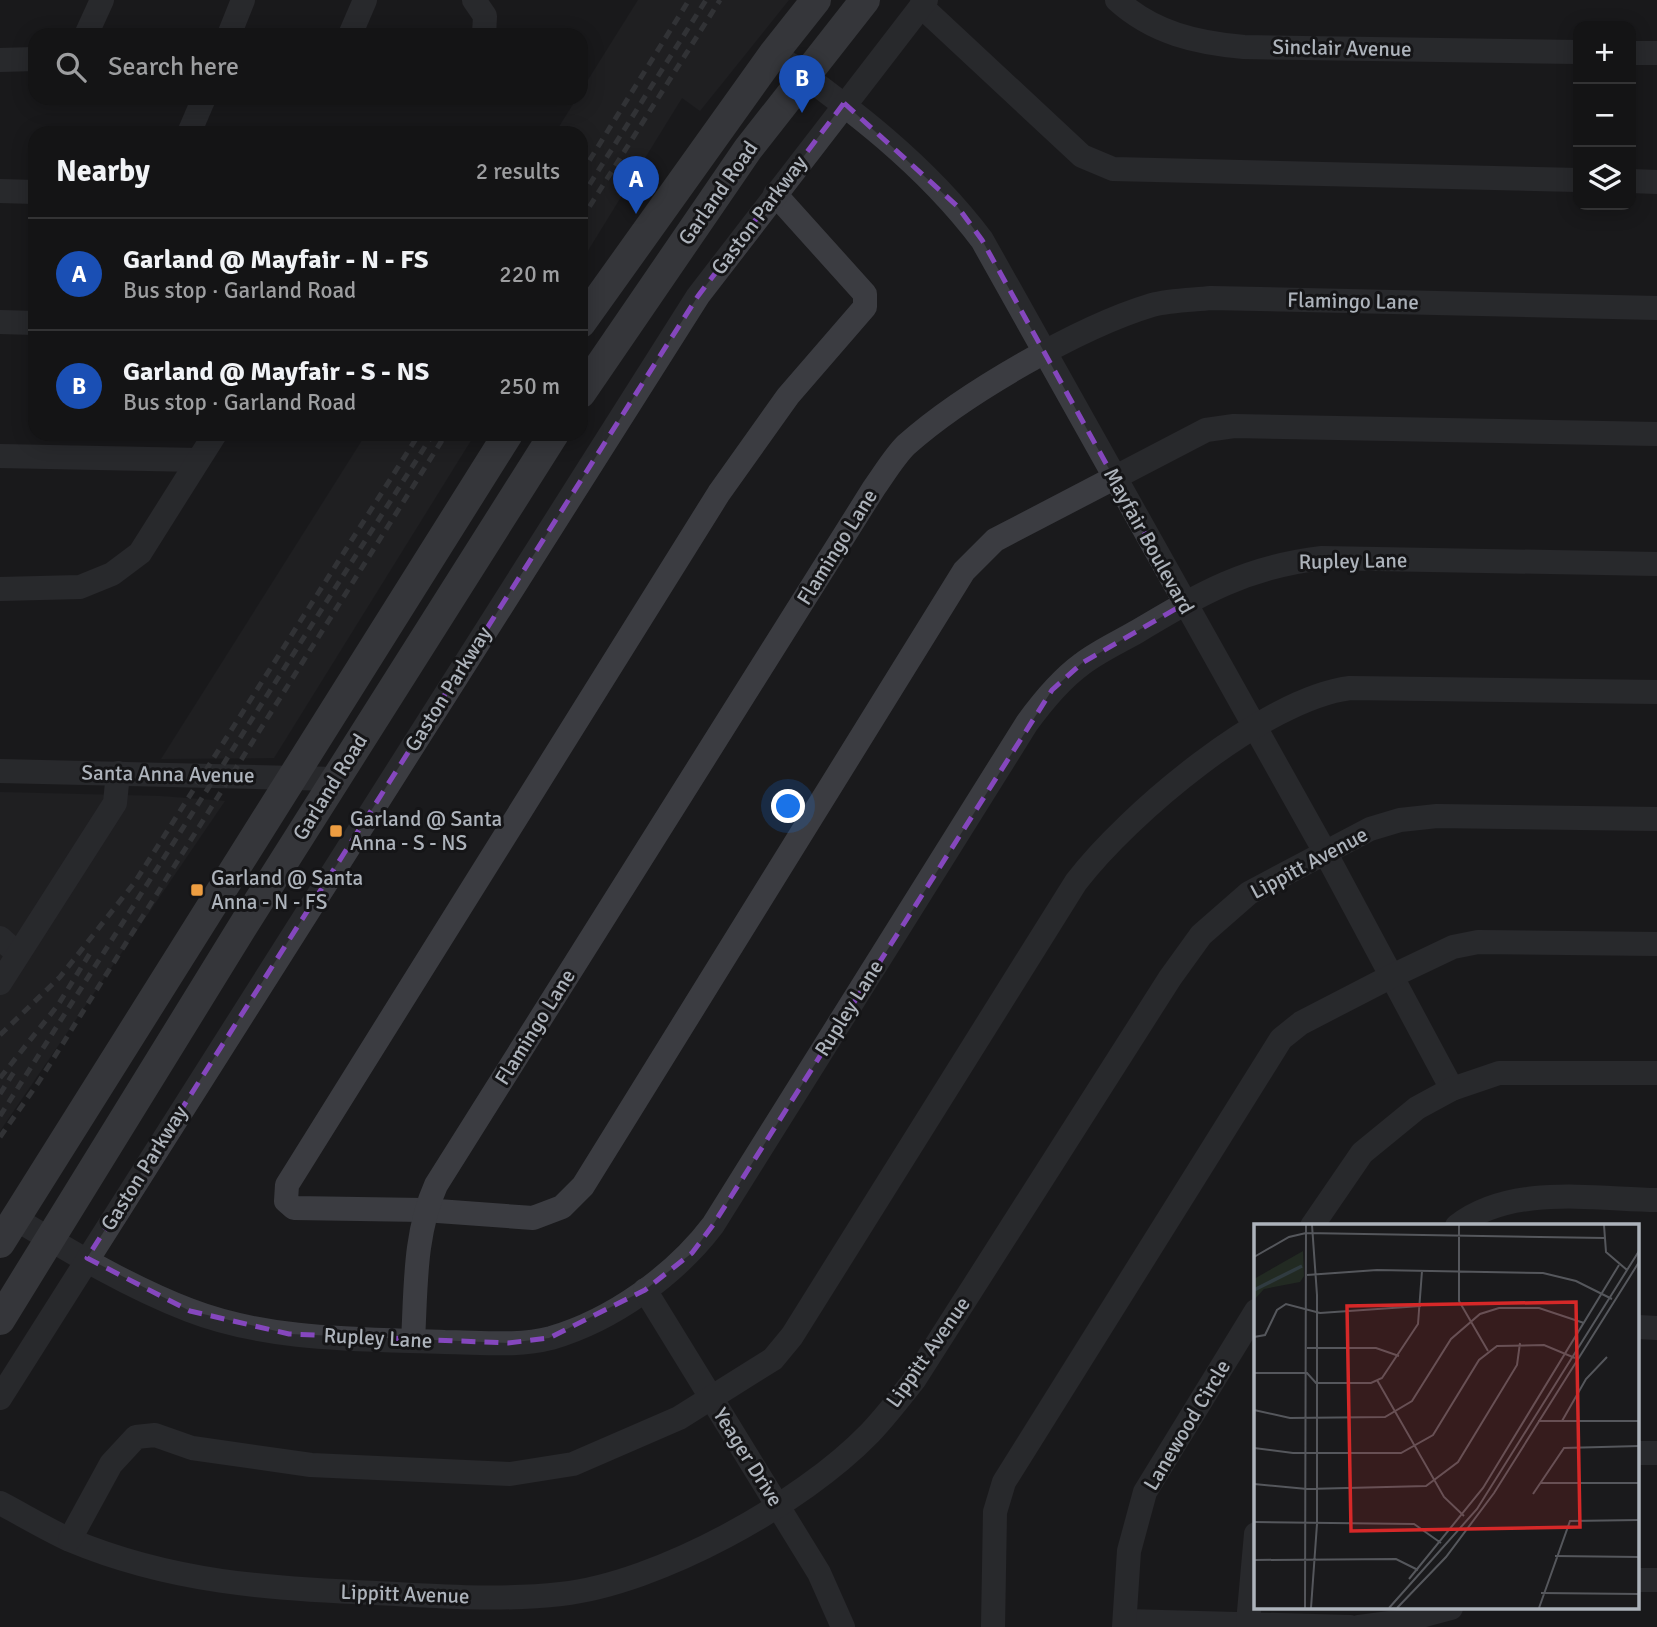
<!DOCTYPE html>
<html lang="en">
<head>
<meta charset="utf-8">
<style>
	:root { --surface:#141415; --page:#1d1d1e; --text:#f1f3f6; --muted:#9d9ea0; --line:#333334; --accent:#8c9099 }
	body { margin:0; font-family:Signika,sans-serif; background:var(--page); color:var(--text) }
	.controls { position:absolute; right:21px; top:21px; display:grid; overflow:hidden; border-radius:14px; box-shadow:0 4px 18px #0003 }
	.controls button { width:63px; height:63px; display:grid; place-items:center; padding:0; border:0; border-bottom:2px solid var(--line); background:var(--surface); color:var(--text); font:35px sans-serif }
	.you { position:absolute; left:789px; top:807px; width:24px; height:24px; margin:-18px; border:5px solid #fff; border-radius:50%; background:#1a73e8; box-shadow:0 0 0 10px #1a73e833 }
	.badge { display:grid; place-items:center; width:46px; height:46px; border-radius:50%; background:var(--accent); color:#fff; font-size:23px; font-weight:700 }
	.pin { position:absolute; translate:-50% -58px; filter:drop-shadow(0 2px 4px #0008) }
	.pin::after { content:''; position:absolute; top:37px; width:24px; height:21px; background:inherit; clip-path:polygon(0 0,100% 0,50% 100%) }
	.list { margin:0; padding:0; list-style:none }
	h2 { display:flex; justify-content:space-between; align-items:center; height:91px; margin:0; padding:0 28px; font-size:30px }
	h2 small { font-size:23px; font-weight:400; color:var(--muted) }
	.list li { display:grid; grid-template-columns:46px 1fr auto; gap:21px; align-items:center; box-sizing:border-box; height:112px; padding:0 28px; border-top:2px solid var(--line) }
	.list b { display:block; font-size:26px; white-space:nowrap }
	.list p { margin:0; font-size:23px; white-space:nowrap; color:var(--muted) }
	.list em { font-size:23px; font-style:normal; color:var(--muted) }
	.icon { flex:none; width:38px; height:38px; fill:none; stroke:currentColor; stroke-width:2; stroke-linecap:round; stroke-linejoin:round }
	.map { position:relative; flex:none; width:1657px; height:1627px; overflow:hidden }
	.search { position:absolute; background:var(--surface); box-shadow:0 4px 18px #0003; left:28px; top:28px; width:560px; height:77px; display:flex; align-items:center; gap:18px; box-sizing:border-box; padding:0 24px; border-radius:21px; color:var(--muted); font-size:26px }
	.panel { position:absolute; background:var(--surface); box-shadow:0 4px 18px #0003; left:28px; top:126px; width:560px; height:315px; border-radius:21px }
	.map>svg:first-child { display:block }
	.built { fill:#262629 }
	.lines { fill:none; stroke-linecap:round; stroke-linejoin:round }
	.minor { stroke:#3b3c41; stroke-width:24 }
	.major { stroke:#575a60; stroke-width:30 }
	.rail { stroke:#4e5156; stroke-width:5; stroke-dasharray:9 7; stroke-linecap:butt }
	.marked { fill:none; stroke:#8547be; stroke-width:5; stroke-dasharray:14 9; stroke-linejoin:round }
	.poi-dot { fill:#ed9d41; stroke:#151517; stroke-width:2.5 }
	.labels { text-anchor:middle; stroke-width:6; stroke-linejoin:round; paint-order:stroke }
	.street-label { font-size:21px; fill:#adb3bb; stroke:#151517 }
	.poi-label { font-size:21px; fill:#adb3bb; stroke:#151517; text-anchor:start }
	.inset-river { fill:none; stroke:#303b40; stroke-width:3.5 }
	.inset-road { fill:none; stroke:#55575c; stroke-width:2 }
	.view { fill:#d62828; fill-opacity:0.15; stroke:#d62828; stroke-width:3.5 }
	.inset-edge { fill:none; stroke:#adb3bb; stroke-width:3.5 }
</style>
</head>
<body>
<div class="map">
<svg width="1657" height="1627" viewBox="0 0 1657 1627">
	<rect width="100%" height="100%" fill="#1a1a1c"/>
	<g class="built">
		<polygon points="638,0 789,0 700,111 682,98 581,262 581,133 555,133 577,98 581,98 581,91"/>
		<polygon points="366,434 475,434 274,758 161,759"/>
		<polygon points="0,792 160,796 225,801 0,1131"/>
	</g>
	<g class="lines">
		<g class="minor">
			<polyline points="474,0 485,16 484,35"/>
			<path d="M1117 0C1153 33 1197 43 1244 47L1578 52"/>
			<polyline points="921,6 1082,156 1113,169 1578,180"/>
			<polyline points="86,35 102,0"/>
			<polyline points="229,35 243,0"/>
			<polyline points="350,35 365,0"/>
			<path d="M774 53C850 108 925 164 982 240L1325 852 1452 1089"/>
			<polyline points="1631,53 1657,53"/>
			<polyline points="0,60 35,59"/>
			<polyline points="189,133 204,98"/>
			<polyline points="1631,181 1657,182"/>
			<polyline points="0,191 35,192"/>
			<polyline points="775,194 865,294 865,307 788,396 719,493 287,1185 286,1201 294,1208 424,1210 533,1218 562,1207 583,1186 964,571 995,540 1206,430 1234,426 1657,434"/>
			<polyline points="0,322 35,323"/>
			<polyline points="0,456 198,460"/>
			<polyline points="0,589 80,587 112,574 140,553 215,434"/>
			<polyline points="0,771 335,779"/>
			<polyline points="0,938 18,954"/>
			<polyline points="0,983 115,803 118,773"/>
			<path d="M16 1219C71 1252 129 1287 189 1310 269 1341 360 1339 445 1342 479 1342 517 1347 551 1338 613 1320 675 1275 713 1225L1027 723C1043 701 1060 680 1082 664 1099 651 1119 642 1138 631 1202 593 1246 567 1322 558L1657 564"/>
			<polyline points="1312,1226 1362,1153 1417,1108 1452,1089 1499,1073 1657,1073"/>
			<path d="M1457 1226C1511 1184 1593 1199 1657 1200"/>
			<polyline points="645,1290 819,1573 843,1627"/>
			<polyline points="1638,1327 1657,1328"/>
			<path d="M413 1341C416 1288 414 1234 436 1185L874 488C884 474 894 457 906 445 963 394 1079 327 1152 305 1170 300 1192 300 1211 298L1657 308"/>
			<polyline points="0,1398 698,296 926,0"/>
			<polyline points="1638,1453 1657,1453"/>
			<path d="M0 1503C23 1515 46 1529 70 1540 170 1582 270 1589 376 1593 436 1596 500 1601 561 1594 659 1583 801 1504 870 1433 886 1416 900 1398 914 1380L1170 978 1201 935 1249 893 1370 829 1400 820 1437 816 1657 819"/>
			<path d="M70 1539 111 1464 136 1437 155 1435 192 1448 311 1465 510 1474 573 1464 679 1418 773 1359 792 1336 1076 882C1128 814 1264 699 1350 688L1657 692"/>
			<polyline points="1638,1580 1657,1580"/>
			<polyline points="1125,1621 1350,1627"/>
			<polyline points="1248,1623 1256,1534"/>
			<polyline points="993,1627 995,1512 1004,1482 1281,1039 1301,1023 1392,976 1453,947 1478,942 1657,944"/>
			<polyline points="1124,1627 1129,1551 1145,1492 1256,1311"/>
			<polyline points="1359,1627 1398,1622 1451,1608"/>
		</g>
		<g class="major">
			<polyline points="581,323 774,53 816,0"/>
			<polyline points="581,393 748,149 865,0"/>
			<polyline points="0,1243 508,434"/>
			<polyline points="0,1320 248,918 554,434"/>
		</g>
		<g class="rail">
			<polyline points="581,174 689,0"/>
			<polyline points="581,198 706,0"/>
			<polyline points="581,220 720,0"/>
			<polyline points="0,1035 60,977 135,882 419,434"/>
			<polyline points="0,1078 58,1005 92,950"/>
			<polyline points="0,1094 14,1072"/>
			<polyline points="0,1116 433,434"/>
			<polyline points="0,1137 38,1083 446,434"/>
		</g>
	</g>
	<path d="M0 0H1657V1627H0ZM844 103 957 206 982 240 1184 604 1082 663 1052 690 713 1225 692 1253 645 1290 549 1338 508 1343 289 1334 190 1311 87 1258 698 296Z" fill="#1a1a1c" fill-opacity=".55" fill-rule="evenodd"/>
	<path class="marked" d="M844 103 957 206 982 240 1184 604 1082 663 1052 690 713 1225 692 1253 645 1290 549 1338 508 1343 289 1334 190 1311 87 1258 698 296Z"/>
	<g class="poi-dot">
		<rect x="329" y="824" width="14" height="14" rx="3.5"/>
		<rect x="190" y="883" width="14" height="14" rx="3.5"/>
	</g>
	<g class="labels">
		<g class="street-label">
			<text transform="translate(1342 48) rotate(1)" y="7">Sinclair Avenue</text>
			<text transform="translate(718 193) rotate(-55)" y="7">Garland Road</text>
			<text transform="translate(759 215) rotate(-53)" y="7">Gaston Parkway</text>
			<text transform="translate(1353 301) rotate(1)" y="7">Flamingo Lane</text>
			<text transform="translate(1149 541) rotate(61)" y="7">Mayfair Boulevard</text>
			<text transform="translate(837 547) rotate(-58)" y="7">Flamingo Lane</text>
			<text transform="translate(1353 561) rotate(-1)" y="7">Rupley Lane</text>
			<text transform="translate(448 689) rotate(-58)" y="7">Gaston Parkway</text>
			<text transform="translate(168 774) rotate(1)" y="7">Santa Anna Avenue</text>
			<text transform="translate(330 787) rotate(-58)" y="7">Garland Road</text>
			<text transform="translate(1309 863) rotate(-28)" y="7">Lippitt Avenue</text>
			<text transform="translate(849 1008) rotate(-58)" y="7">Rupley Lane</text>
			<text transform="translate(535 1027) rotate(-58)" y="7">Flamingo Lane</text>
			<text transform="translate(144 1168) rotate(-58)" y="7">Gaston Parkway</text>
			<text transform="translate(378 1338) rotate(3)" y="7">Rupley Lane</text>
			<text transform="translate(928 1352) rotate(-55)" y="7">Lippitt Avenue</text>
			<text transform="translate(1187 1425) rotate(-59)" y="7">Lanewood Circle</text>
			<text transform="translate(748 1457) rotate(58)" y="7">Yeager Drive</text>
			<text transform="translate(405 1594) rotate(2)" y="7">Lippitt Avenue</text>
		</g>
		<g class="poi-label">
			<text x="350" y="826">Garland @ Santa<tspan x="350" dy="24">Anna - S - NS</tspan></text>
			<text x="211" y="885">Garland @ Santa<tspan x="211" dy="24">Anna - N - FS</tspan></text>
		</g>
	</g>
	<g transform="translate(1254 1224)">
		<rect width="385" height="385" fill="#1a1a1c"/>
		<path d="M49 27 50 52 46 58 10 65 0 76V55Z" fill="#222a22"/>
		<path class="inset-river" d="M0 66 48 42"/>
		<path class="inset-road" d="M205 1V77L234 127M350 1 352 28 373 46M0 33 35 13 52 9 350 14M53 51 123 46 289 49 322 57 358 75M0 113 11 111 23 86 32 80 66 89 167 82M53 124H122L145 132M0 149H53L62 159H117L128 154 164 100 168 47M123 156 190 273 210 292M0 186 36 194 131 193 158 177 197 115 226 90 245 84H285L330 99M284 197H385M308 197 332 155 353 133M0 224 39 229H147L179 211 225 136 243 122 290 121 321 134M287 259H385M0 260 53 265 172 262 204 238 263 141 266 119M279 270 310 224 385 222M0 298 160 300 187 319M301 332 385 333M0 336 142 335 164 346M155 355 229 264 365 41M287 369 385 370M51 384 52 1M57 384 63 300V71L58 1M135 384 223 285 385 27M143 384 192 333 240 269 385 38M285 384 316 297 385 296"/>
		<path class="view" d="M322 78 326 303 97 307 93 82Z"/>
		<rect width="385" height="385" class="inset-edge"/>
	</g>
</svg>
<div class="controls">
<button>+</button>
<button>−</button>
<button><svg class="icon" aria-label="layers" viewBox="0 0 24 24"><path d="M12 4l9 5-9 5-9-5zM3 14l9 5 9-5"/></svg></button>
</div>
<div class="you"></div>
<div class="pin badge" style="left:636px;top:214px;background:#1a4fb4">A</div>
<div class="pin badge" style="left:802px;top:113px;background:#1a4fb4">B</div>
<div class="search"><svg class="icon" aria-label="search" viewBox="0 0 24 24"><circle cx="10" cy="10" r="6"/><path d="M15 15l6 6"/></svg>Search here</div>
<section class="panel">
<h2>Nearby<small>2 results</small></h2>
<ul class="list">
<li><span class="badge" style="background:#1a4fb4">A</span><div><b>Garland @ Mayfair - N - FS</b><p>Bus stop · Garland Road</p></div><em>220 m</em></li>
<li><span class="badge" style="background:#1a4fb4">B</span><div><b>Garland @ Mayfair - S - NS</b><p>Bus stop · Garland Road</p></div><em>250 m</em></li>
</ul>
</section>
</div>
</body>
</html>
